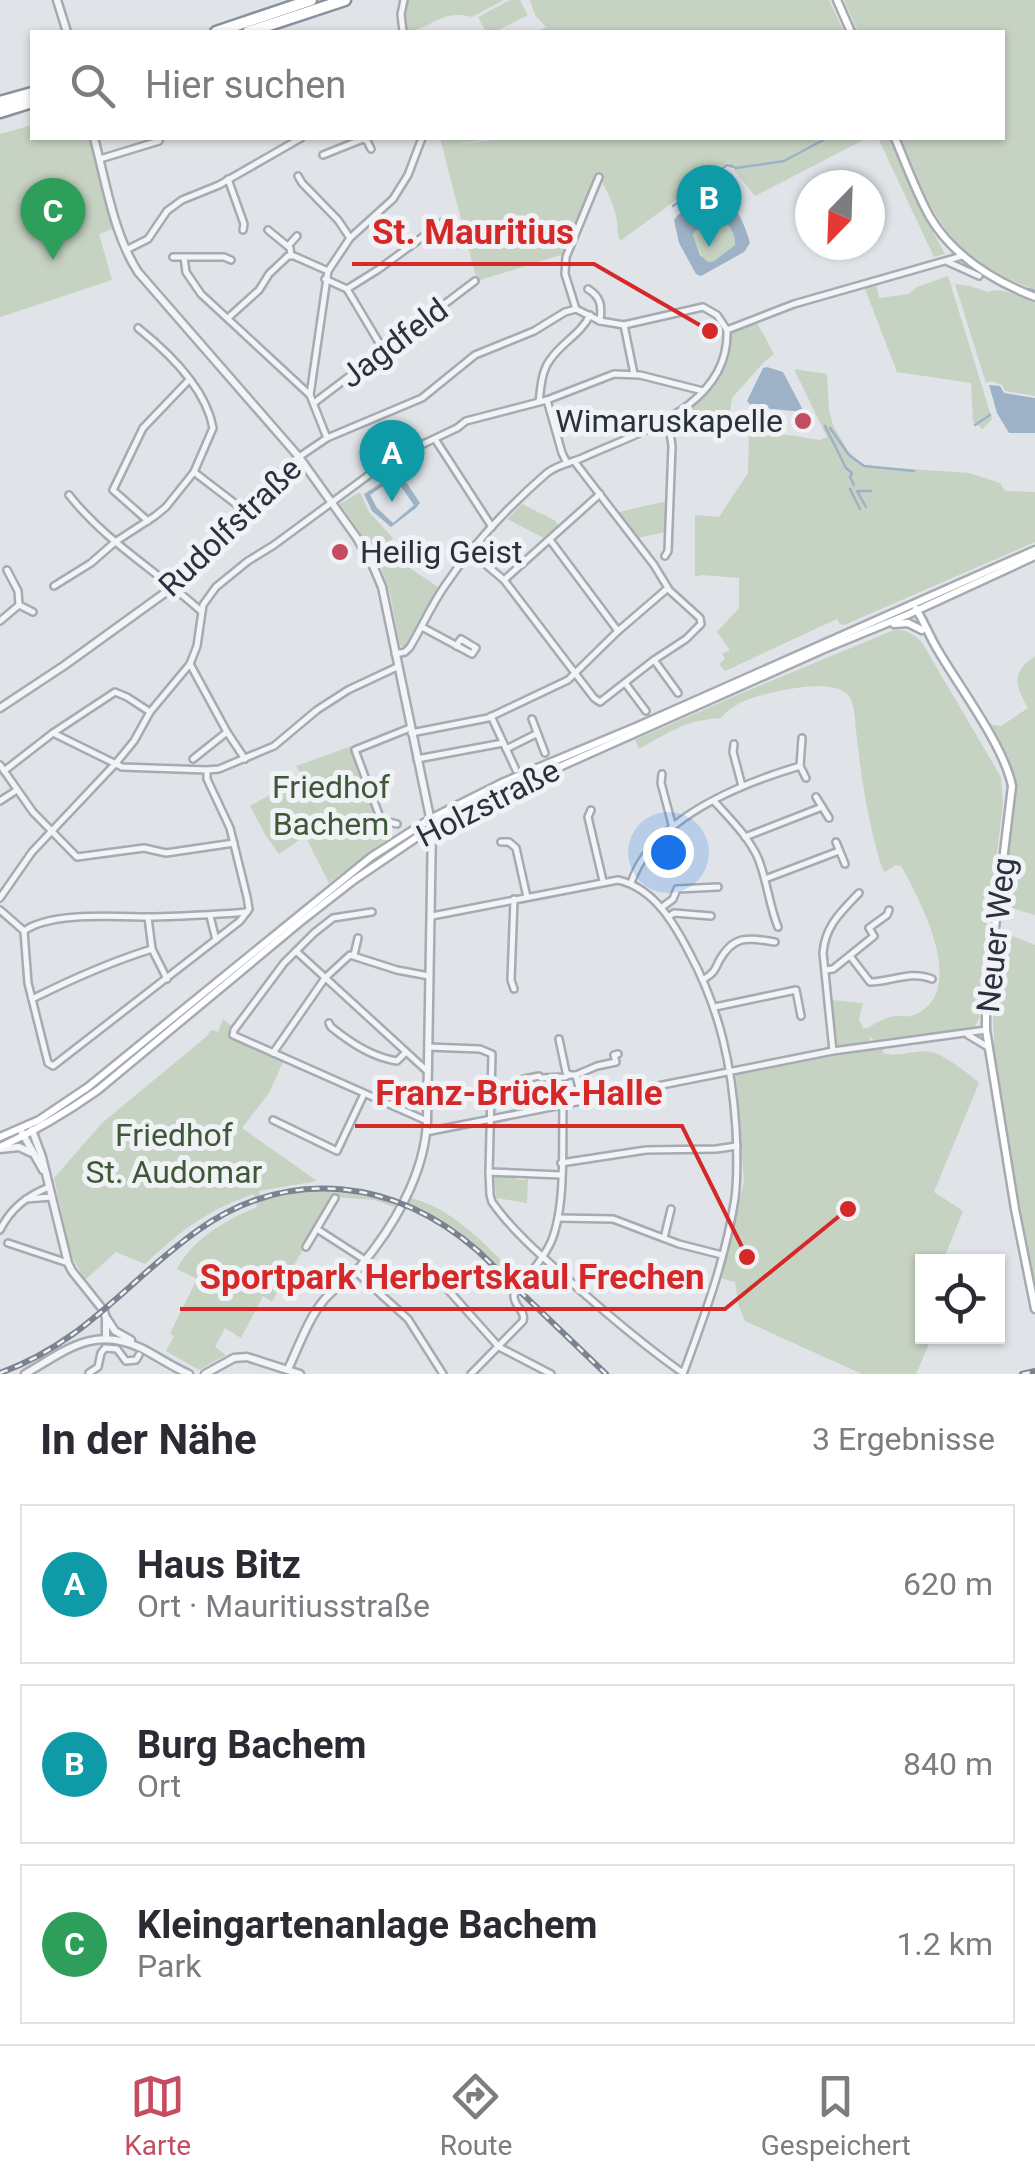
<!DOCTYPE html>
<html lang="de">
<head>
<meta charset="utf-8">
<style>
	:root { --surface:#fff; --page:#f2f2f3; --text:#2b2b33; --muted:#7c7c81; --line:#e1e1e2; --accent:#c54d61 }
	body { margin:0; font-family:Roboto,sans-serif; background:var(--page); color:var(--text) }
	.controls { position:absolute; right:30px; bottom:30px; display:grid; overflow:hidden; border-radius:0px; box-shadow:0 2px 8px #0004 }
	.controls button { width:90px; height:90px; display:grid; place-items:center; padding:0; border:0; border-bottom:2px solid var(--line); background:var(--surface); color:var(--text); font:50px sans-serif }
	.compass { position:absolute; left:795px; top:170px; width:90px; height:90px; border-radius:50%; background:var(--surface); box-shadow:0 2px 8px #0004; rotate:203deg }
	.you { position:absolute; left:668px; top:852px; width:35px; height:35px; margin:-25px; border:8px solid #fff; border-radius:50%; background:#1a73e8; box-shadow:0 0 0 15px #1a73e833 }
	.badge { display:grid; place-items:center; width:65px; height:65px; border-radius:50%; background:var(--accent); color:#fff; font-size:32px; font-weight:700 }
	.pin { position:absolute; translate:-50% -82px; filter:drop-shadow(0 2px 5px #0008) }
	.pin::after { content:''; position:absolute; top:52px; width:35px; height:30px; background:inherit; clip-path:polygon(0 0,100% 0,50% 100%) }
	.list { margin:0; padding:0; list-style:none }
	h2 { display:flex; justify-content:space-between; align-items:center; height:130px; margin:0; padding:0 40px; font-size:42px }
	h2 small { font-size:32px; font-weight:400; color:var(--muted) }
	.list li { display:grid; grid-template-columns:65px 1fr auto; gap:30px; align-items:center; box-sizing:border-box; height:160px; margin:0 20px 20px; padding:0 20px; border:2px solid var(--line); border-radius:0px }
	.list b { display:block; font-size:38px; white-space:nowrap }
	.list p { margin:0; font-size:32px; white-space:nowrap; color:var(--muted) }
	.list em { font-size:32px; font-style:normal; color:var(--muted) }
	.icon { flex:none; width:55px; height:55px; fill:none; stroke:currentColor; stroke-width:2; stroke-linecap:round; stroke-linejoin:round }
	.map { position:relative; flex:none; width:1035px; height:1374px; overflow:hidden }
	.search { position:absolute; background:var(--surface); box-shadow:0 2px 8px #0004; left:30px; right:30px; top:30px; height:110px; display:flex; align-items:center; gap:25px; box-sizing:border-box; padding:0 35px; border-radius:0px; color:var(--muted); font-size:38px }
	.sheet { height:670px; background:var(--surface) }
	nav { display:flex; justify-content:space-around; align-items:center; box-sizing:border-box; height:140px; border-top:2px solid var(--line); background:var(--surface); font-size:28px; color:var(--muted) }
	nav a { display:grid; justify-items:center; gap:5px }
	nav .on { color:var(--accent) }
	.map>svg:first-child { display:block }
	.green { fill:#c6d2c2 }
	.water { fill:#9db2c6; fill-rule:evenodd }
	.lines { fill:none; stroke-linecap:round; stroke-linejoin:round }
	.stream { stroke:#9db2c6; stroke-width:2.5 }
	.minor-casing { stroke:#a6abb2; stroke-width:10 }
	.tertiary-casing { stroke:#a6abb2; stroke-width:11 }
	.secondary-casing { stroke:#a6abb2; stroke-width:11 }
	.motorway-casing { stroke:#89919e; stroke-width:15 }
	.minor { stroke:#f3f4f7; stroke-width:5 }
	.tertiary { stroke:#f3f4f7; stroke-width:6 }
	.secondary { stroke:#fff; stroke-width:6 }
	.motorway { stroke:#fff; stroke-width:10 }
	.rail-casing { stroke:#7b8391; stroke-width:6 }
	.rail { stroke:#f0f2f6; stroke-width:2.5; stroke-dasharray:8; stroke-linecap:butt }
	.poi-dot { fill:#c54d61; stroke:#f0f2f6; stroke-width:4 }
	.labels { text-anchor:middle; stroke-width:10; stroke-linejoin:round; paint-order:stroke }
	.street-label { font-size:32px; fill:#2a323f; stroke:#f0f2f6 }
	.poi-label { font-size:32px; fill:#2a323f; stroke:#f0f2f6; text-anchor:end }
	.park-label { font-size:32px; fill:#3f5938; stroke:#f0f2f6 }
	.leader { fill:none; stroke:#d62828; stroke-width:4 }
	.callout-dot { fill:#d62828; stroke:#f0f2f6; stroke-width:4 }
	.callout-label { font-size:35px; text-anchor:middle; font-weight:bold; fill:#d62828; stroke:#f0f2f6; stroke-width:10; stroke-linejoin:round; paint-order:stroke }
</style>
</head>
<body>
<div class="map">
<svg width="1035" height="1374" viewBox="0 0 1035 1374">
	<rect width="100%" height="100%" fill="#e0e4e8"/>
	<g class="green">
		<path d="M408 0H504L472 17C441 9 433 28 407 32 403 21 402 11 408 0Z"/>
		<polygon points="510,0 520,0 528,15 495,32 486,32 478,17"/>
		<polygon points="530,0 829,0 844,32 540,32 540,30 546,27 535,15"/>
		<path d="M844 0H1035V290C947 256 934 219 901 138H1002V32H858Z"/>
		<polygon points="32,125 32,138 90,138 113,229 99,234 112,280 0,317 0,134"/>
		<path d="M440 138H495L453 145 509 138H867L755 196 728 162 620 241C617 233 618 225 616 215 612 200 605 186 596 173L564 254 477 281Z"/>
		<polygon points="878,138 890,138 912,193 945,254 934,257"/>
		<path d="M718 218C729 222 736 234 735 245L714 261 708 262 703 259 693 237 694 232Z"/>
		<polygon points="948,276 992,419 983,429 973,422 971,383 897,372 865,289 876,283 879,298 909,294 917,287"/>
		<path d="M955 284 970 286 988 292C1003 286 1020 298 1035 303V396L1005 391 1002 385 990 381 986 383Z"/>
		<polygon points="757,323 774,354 764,362 732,398 728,423 685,414 684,412 718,379 732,332"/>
		<polygon points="794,369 827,374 829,410 833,425 848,451 858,461 865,465 882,467 969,473 1000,483 1005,491 1035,492 1035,542 844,625 840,624 837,619 725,671 719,664 725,659 722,654 730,650 717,632 739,608 739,578 702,575 695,577 695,515 719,517 748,473 749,429 820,440 827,437"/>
		<polygon points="360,492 369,512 393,538 387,544 399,554 398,560 438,587 406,645 403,647 400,645 390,594 377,556 340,504"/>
		<polygon points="667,501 666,532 637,538 619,512"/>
		<polygon points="522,504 556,521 556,523 561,525 546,539 507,519"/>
		<path d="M894 630C906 629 912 634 921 641L1001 777 1003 804 979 1001V1018L974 1028 875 1040 871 1038 869 1033 870 1041 838 1047 832 1000 863 1003 859 1019 863 1028H868C875 1023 886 1017 896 1016 905 1016 909 1018 918 1013 967 987 920 900 901 866L896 865 885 872 882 868C868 823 861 777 856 730 855 719 855 700 846 693 833 682 799 687 784 690 764 694 734 700 721 718 685 720 670 732 639 749L635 740 742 693Z"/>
		<path d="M1035 656V915L1008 907 1005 903 1008 850 1017 790 1015 778 1008 757 988 724 1001 726 1028 708C1015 685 1011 673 1035 656Z"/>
		<polygon points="352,746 378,819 393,835 329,883 305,836 279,854 266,836 250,806 303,776 296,766"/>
		<polygon points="1007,934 1035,945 1035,1288 995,1068 993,1017 1004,938"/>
		<path d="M223 1019 234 1028 229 1038 283 1062 269 1093 242 1128 317 1181 259 1191 261 1201C303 1186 355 1186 396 1203L394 1207 374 1200 334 1197 272 1302 263 1296 241 1338 225 1328 215 1347 226 1355 199 1370 166 1351 174 1336 170 1333 197 1279 177 1269C192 1239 227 1219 257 1207L254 1194C207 1210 180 1231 145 1264L116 1252 85 1280 71 1255 54 1178 102 1123 207 1036 211 1030 218 1032Z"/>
		<path d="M884 1047 883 1053C901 1058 915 1049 931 1052 945 1055 968 1073 979 1083L934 1192 963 1211 943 1261 922 1262V1336L932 1337 916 1374H862L745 1321 739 1307 735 1282 720 1278 744 1182 736 1075Z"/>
		<polygon points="494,1176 516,1176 517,1180 525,1180 528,1177 527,1203 496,1198"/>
		<path d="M411 1198C455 1209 488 1248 519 1278V1283L517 1286 454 1229 406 1203Z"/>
	</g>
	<g class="water">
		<path d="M717 195C736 201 745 225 750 243L744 252 701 276 696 274 679 243 674 220 678 215 710 196ZM718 219C729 221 736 235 735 245L714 261 708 262 700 255 693 235 695 231Z"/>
		<polygon points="767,367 783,372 804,412 752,407 747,401 763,368"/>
		<polygon points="989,385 1000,386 1004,393 1035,398 1035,433 1009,433 997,413"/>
		<path d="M394 475 402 476 420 503 416 508 391 527 372 511 364 494ZM397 481 414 505 393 523 377 508 370 495 383 486 385 488Z"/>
	</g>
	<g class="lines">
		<g class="stream">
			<polyline points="736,168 784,161 827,138"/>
			<polyline points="673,206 727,165 734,167"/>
			<polyline points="1029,289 1035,291"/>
			<polyline points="975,425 990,415"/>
			<polyline points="825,426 846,468 852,473 850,477 854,485"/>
			<polyline points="830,428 849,455 864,466 914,471"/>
			<polyline points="850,489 860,509"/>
			<polyline points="866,507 857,491 871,491"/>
		</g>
		<g class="minor-casing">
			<g id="minor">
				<polyline points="403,32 401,14 404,0"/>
				<polyline points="323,155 363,139 367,141 371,149"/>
				<polyline points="100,159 159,141 157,138"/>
				<polyline points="298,176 302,183 338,220 350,238"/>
				<polyline points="228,179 244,224 243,230"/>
				<polyline points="268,230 290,248 291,255"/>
				<polyline points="288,246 297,236"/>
				<polyline points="126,250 148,239 167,211 182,200 219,185 301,138"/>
				<polyline points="173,257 224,257 231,260"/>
				<polyline points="184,257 186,272 201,294 310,395"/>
				<polyline points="948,262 979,276"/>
				<polyline points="325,279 347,289 384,351"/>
				<polyline points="347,289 379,269 447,219"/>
				<path d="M588 289C601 297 602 306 600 321"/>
				<polyline points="576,309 600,321 624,325 703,307 717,315 727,330"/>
				<polyline points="576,309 565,274 566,257 599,177"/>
				<polyline points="228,318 259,290 269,274 288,256 294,256 328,271"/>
				<polyline points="624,325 634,374"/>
				<path d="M138 328C168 352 206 388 213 428L194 472 241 508"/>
				<polyline points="727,330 794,304 962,256"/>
				<polyline points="547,400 562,453 567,463"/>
				<path d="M539 402C541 388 541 372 550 360 561 343 581 334 590 315"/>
				<polyline points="314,403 475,281"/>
				<polyline points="327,438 310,395 328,271 350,238 393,199 408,175 422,138"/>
				<polyline points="435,439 492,527"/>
				<polyline points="299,457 327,438 422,398 475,355 534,331 565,312 576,309"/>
				<path d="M69 495C106 542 157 571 201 611"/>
				<polyline points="148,521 113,490 143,428 189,380"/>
				<polyline points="550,540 618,631"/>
				<polyline points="471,552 504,580 594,698 600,702 654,660 686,639 701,624 700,618 668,589"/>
				<polyline points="665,556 668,551 672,446 668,419"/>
				<polyline points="504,580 600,494"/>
				<polyline points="54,586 91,563 115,542 155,516 166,507 194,472"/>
				<polyline points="19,605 33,612"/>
				<polyline points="0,621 19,605 18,591 7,570"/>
				<polyline points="422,627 472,654 476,648 461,639 456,646"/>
				<path d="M395 654 405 652 410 647C422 627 431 606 444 587 472 545 509 506 547 473 557 465 570 463 582 458 638 432 730 407 727 330"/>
				<polyline points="654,660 678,693"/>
				<polyline points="190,664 227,732 245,759"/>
				<polyline points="625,683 646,711"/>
				<polyline points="491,716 516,770"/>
				<polyline points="532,719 545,753"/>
				<polyline points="53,733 115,692 127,697 150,712"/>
				<polyline points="411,733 488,718 568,680 618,631 668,588 654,565 574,461"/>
				<polyline points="802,738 800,766 806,778"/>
				<polyline points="734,744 733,752 742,786"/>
				<polyline points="506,749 536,734"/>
				<polyline points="193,759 227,732"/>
				<polyline points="417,759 503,743"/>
				<polyline points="0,765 33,812 77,857 144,848 166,853 234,843"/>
				<polyline points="4,771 53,733 122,767 207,770 219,769 274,746 317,710 348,690 397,667"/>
				<polyline points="662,774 661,783 673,828"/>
				<polyline points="816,797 829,818"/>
				<polyline points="0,801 17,790"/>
				<path d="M714 801C730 819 748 836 758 858 767 880 769 905 778 927"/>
				<polyline points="591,810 588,817 603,881"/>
				<polyline points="397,824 381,820 355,750 410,728"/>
				<polyline points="745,837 822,807"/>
				<polyline points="501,842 509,842 516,848 527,897"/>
				<polyline points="836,842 845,864"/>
				<polyline points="765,879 839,851"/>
				<path d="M631 883C653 818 740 784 800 766"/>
				<polyline points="0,898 32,852 116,763 134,741 150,712 190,664 197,646 203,605 216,587 248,561 274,545 377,469 398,456 457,428 466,421 547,400 614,374 640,375 703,391"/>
				<polyline points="514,899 511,980 514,989"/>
				<polyline points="661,908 673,899 677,889 718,887"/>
				<polyline points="0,910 24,931 28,983 48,1063 53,1066 240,921 249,909 247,897 230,828 207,779 207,770"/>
				<polyline points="372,912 333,918 314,933 284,963 234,1030 233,1035 427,1121"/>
				<polyline points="210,916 216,940"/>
				<path d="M432 916 618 880C654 888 674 923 690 954 720 1010 732 1066 736 1129 737 1152 738 1175 735 1198 726 1258 704 1317 683 1374"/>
				<polyline points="148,917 152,949 167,979"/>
				<polyline points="668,917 674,913 711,916"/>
				<path d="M24 931C51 911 120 917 154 917 185 916 216 915 247 912"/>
				<polyline points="296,951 426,1070"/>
				<polyline points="354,955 358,938"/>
				<path d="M850 956 870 982C890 982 912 970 932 979"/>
				<polyline points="826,970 833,969 874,936 869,928 887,915 889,910"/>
				<path d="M704 979C713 974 715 970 719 961 734 934 748 938 775 942"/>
				<path d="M32 999C72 979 110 962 152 949"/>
				<polyline points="715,1007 796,990 801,1016"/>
				<path d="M329 1023 331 1027C351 1043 372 1057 397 1061L406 1052"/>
				<polyline points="968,1035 988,1047"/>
				<polyline points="559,1039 566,1072 569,1075 576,1075 582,1101"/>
				<path d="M428 1047 480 1049 492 1054 489 1172 490 1195 492 1202C511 1229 538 1253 563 1275 601 1309 640 1343 683 1373"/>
				<path d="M833 1051 823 953C825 926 841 912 859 893"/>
				<polyline points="273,1053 325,978 350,955 397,970 429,976"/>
				<polyline points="576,1075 597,1066 616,1062 614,1055 618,1054"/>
				<polyline points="524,1079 539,1076 541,1078 565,1077 569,1075"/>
				<polyline points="273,1120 337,1151 364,1094"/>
				<polyline points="426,1132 833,1051 986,1030"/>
				<polyline points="561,1163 646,1150 716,1149 737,1146"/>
				<polyline points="489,1172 561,1175"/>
				<polyline points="26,1199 52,1197"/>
				<polyline points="558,1218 613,1219 679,1244 722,1255"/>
				<polyline points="317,1229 365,1260"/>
				<path d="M0 1230C11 1208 27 1196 49 1187"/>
				<polyline points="664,1238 671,1209"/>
				<polyline points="8,1243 68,1263"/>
				<polyline points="306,1247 335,1198"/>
				<polyline points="355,1271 408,1319 443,1374"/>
				<polyline points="433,1273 499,1347 551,1374"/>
				<polyline points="89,1373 98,1367 101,1353 105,1348 117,1349 126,1361 136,1360 139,1355"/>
				<path d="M471 1374 523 1321C526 1310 513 1306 514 1295 526 1277 542 1262 551 1242 566 1207 562 1145 563 1106"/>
			</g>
		</g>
		<g class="tertiary-casing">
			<g id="tertiary">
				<polyline points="57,0 67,32"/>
				<path d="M94 138C106 182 113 233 138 272L299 457 357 538 374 568 382 587 432 827 427 1121C425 1174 393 1228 359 1268 348 1280 334 1288 324 1300 308 1319 299 1346 288 1369"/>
				<polyline points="0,708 65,665 173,587 207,551 241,508 299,457"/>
				<polyline points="20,1129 43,1170"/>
				<polyline points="32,1130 42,1157 68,1263 72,1271 104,1311 106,1318 106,1337"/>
				<polyline points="0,1149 19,1147 32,1153"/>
				<polyline points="107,1319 115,1331 131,1340"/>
				<path d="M25 1374C65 1351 93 1325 141 1348 157 1356 172 1367 189 1374"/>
				<polyline points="205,1374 234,1358 247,1357 300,1374"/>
			</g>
		</g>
		<g class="secondary-casing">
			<g id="secondary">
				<polyline points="837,0 851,32"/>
				<path d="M895 138C906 164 916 192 930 217 953 256 994 281 1035 297"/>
				<path d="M916 609C925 623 930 638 939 652 960 688 1004 746 1012 786L986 1002V1030L1015 1209 1035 1309"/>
				<polyline points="894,624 908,623 922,630"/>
				<polyline points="0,1137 39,1120 88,1087 371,857 430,819 504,782 638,726 1035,550"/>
				<path d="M0 1147C35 1131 67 1112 98 1090L299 923 354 880 432 827 557 768 824 649 907 615 1035 556"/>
			</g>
		</g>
		<g class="motorway-casing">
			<g id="motorway">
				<polyline points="216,32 311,0"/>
				<polyline points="248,32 345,0"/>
				<polyline points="0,102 32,93"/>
				<polyline points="0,112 32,102"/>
			</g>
		</g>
		<use href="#minor" class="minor"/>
		<use href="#tertiary" class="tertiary"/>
		<use href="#secondary" class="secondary"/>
		<use href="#motorway" class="motorway"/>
		<g class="rail-casing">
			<g id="rail">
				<path d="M0 1373C86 1342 127 1281 197 1231 289 1165 395 1179 478 1251L606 1374"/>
				<polyline points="1022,1374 1035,1371"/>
			</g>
		</g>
		<use href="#rail" class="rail"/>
	</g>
	<g class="poi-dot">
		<circle cx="803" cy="421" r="10"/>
		<circle cx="340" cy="552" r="10"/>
	</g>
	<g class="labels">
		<g class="street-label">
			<text transform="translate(394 343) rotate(-37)" y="11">Jagdfeld</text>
			<text transform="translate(230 527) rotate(-44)" y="11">Rudolfstraße</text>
			<text transform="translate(488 803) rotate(-27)" y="11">Holzstraße</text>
			<text transform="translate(996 935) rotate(-84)" y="11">Neuer Weg</text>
		</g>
		<g class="poi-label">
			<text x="783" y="432">Wimaruskapelle</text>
			<text x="360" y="563" text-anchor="start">Heilig Geist</text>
		</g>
		<g class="park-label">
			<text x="331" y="798">Friedhof<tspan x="331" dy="37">Bachem</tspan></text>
			<text x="174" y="1146">Friedhof<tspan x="174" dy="37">St. Audomar</tspan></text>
		</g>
	</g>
	<path class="leader" d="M710 331L594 264H352M747 1257L682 1126H355M848 1209L725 1309H180"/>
	<g class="callout-dot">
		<circle cx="710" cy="331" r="10"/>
		<circle cx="747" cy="1257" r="10"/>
		<circle cx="848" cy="1209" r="10"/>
	</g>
	<g class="callout-label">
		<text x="473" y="244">St. Mauritius</text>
		<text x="519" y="1105">Franz-Brück-Halle</text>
		<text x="452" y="1289">Sportpark Herbertskaul Frechen</text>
	</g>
</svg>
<div class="controls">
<button><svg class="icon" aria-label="locate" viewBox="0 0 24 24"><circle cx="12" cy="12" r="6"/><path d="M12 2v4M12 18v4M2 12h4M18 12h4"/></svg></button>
</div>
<svg class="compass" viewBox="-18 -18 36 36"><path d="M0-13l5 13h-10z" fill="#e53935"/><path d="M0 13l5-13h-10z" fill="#7c7c81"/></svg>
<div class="you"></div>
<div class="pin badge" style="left:392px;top:502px;background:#0f9aa8">A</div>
<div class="pin badge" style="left:709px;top:247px;background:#0f9aa8">B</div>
<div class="pin badge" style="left:53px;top:260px;background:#2e9e5b">C</div>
<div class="search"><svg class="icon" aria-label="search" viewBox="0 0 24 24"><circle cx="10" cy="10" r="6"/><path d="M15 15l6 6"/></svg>Hier suchen</div>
</div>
<section class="sheet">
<h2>In der Nähe<small>3 Ergebnisse</small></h2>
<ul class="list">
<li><span class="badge" style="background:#0f9aa8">A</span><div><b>Haus Bitz</b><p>Ort · Mauritiusstraße</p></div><em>620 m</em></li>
<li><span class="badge" style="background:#0f9aa8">B</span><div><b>Burg Bachem</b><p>Ort</p></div><em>840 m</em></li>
<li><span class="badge" style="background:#2e9e5b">C</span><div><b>Kleingartenanlage Bachem</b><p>Park</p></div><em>1.2 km</em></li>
</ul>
</section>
<nav>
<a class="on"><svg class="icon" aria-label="map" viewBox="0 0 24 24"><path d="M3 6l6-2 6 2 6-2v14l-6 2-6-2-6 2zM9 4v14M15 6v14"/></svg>Karte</a>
<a><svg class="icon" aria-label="directions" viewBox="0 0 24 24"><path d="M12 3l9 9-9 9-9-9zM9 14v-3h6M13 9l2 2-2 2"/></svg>Route</a>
<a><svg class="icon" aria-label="saved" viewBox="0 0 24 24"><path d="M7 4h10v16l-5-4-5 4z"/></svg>Gespeichert</a>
</nav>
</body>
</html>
